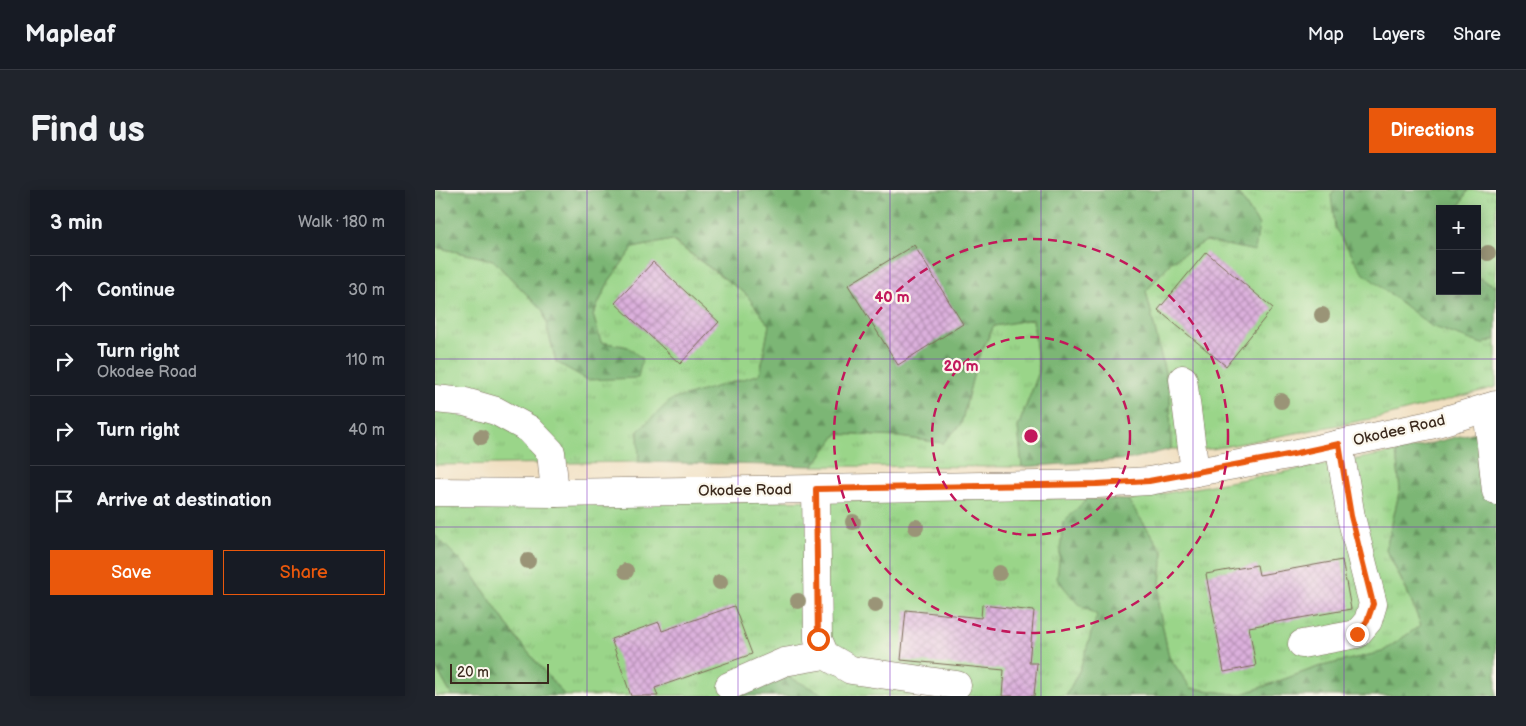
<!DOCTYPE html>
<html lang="en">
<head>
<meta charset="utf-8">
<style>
	:root { --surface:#171b24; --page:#20242c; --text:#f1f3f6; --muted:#9ea1a6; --line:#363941; --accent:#ea580c }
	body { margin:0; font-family:"Balsamiq Sans",sans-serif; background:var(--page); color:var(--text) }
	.controls { position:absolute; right:15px; top:15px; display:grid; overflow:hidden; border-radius:0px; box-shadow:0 2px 12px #0003 }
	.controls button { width:45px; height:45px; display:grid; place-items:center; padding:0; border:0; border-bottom:1px solid var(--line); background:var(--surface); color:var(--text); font:25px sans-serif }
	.scale { position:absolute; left:15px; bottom:12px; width:99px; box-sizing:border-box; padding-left:5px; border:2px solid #3b2a1e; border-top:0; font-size:14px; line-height:18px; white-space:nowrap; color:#3b2a1e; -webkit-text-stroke:4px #fbf7ec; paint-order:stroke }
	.stop { position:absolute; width:15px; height:15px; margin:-11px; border:4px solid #ea580c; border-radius:50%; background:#fff }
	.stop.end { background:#ea580c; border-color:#fff; box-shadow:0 1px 5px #0008 }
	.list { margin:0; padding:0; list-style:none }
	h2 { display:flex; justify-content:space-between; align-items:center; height:65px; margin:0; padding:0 20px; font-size:21px }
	h2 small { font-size:16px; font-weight:400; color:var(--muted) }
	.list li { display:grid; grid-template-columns:32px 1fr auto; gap:15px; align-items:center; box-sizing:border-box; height:70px; padding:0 20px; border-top:1px solid var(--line) }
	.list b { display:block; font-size:19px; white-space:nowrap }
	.list p { margin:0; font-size:16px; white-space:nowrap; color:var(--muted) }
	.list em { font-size:16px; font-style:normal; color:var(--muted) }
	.actions { display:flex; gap:10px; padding:15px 20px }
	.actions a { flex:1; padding:11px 0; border:1px solid var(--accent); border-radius:0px; text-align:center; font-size:18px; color:var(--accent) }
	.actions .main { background:var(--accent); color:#fff }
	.icon { flex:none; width:28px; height:28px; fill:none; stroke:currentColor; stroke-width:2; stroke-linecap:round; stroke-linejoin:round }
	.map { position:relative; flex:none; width:1061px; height:506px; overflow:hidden; border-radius:0px }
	header { display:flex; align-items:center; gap:30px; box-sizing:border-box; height:70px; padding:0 25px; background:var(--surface); border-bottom:1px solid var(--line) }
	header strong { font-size:24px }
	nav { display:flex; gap:28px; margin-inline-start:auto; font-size:18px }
	.intro { display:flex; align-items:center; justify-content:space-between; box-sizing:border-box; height:120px; padding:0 30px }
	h1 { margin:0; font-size:35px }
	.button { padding:12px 22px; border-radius:0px; background:var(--accent); color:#fff; font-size:18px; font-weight:700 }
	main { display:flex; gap:30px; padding:0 30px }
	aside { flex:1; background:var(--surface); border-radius:0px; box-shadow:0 2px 12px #0003 }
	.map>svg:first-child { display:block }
	.grass { fill:url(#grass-tufts); stroke:#6a8054 }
	.forest { fill:url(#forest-firs); stroke:#5b704a }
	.building { fill:url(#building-cross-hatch) }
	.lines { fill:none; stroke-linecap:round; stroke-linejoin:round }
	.minor-casing { stroke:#7b6a57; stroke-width:29 }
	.minor { stroke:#fff; stroke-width:28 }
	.tree { fill:#9a9477 }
	.route { stroke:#ea580c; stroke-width:6 }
	.grid { fill:none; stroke:#7b2cbf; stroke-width:1; stroke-opacity:0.55 }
	.ring { fill:none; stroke:#c2185b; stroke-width:2.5; stroke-dasharray:9 6 }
	.labels { text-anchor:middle; stroke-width:4.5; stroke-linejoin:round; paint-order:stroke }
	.street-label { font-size:15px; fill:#3b2a1e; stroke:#fbf7ec }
	.centre { fill:#c2185b; stroke:#fbf7ec; stroke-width:2.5 }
	.ring-label { font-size:15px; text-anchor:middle; font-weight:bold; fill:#c2185b; stroke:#fbf7ec; stroke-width:4.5; stroke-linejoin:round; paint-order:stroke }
</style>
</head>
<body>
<header>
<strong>Mapleaf</strong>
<nav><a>Map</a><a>Layers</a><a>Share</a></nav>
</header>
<div class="intro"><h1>Find us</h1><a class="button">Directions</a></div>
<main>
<aside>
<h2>3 min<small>Walk · 180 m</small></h2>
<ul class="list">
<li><svg class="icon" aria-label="ahead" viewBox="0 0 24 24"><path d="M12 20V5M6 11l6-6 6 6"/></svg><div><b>Continue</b></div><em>30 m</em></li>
<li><svg class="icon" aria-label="right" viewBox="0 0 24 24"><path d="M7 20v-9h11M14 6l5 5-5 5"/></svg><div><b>Turn right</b><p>Okodee Road</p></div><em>110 m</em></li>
<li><svg class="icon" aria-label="right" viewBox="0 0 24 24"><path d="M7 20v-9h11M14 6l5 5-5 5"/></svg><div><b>Turn right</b></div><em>40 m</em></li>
<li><svg class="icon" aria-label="arrive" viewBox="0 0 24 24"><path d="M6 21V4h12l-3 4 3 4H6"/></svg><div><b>Arrive at destination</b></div></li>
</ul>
<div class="actions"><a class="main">Save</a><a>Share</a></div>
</aside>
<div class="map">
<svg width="1061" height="506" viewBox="0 0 1061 506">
	<defs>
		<pattern id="grass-tufts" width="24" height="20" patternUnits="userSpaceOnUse" patternTransform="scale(1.25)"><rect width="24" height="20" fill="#9ad589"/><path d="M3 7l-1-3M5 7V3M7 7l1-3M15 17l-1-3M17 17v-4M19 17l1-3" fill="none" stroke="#86b776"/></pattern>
		<pattern id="forest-firs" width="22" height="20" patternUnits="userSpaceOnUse" patternTransform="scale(1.25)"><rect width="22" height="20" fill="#7bb675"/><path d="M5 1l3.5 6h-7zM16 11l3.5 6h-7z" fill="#66945f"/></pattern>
		<pattern id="building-cross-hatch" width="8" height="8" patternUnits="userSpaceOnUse" patternTransform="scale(1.25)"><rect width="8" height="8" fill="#dcb0dd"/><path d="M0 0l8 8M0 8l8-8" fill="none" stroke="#b48fb3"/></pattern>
	</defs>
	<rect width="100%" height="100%" fill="#fbf7ec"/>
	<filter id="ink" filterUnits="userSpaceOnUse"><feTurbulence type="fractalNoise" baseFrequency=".02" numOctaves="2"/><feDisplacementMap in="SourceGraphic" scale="10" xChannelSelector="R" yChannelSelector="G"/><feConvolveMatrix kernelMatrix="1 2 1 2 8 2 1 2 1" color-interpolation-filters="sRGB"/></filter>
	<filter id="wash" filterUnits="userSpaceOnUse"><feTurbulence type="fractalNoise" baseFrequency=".0096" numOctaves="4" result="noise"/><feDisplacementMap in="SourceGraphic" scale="20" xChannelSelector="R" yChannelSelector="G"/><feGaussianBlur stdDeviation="1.12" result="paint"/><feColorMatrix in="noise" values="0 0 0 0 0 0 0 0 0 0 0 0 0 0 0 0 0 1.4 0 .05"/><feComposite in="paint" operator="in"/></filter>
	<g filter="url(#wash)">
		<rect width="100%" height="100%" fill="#f1e0c2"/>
		<g class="grass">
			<polygon points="801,0 900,0 896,5 1047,154 1061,149 1061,197 951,226 777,259 736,259 735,204 711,101 737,71 771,51 824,35"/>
			<polygon points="1033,0 1061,0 1061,96 1042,87 1042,19 1023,19"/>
			<polygon points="236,50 311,104 334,135 325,184 284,197 203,241 204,272 0,275 0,57 58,70 108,121 121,172 193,157 166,152 158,125 174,91 198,58"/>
			<polygon points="598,129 604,182 583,237 587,277 378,276 402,244 464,247 508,253 526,234 542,170 559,136"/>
			<polygon points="961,262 965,299 951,359 973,404 986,435 947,462 883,477 805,505 756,498 734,467 723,414 728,362 693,310"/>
			<polygon points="633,308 652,309 629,332 643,414 663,425 645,479 631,506 392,506 392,505 130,506 81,448 35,380 0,345 0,314"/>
			<polygon points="0,476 17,506 0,506"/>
		</g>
		<g class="forest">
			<polygon points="0,0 801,0 824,35 820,61 771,51 737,71 711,101 735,204 736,259 697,269 587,277 583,237 604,182 598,129 559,136 542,170 526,234 508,253 464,247 402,244 378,276 204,272 203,241 236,210 325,184 334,135 311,104 237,50 198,58 174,91 158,125 166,152 193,157 207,169 203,188 153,190 121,172 108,121 58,70 0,57"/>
			<polygon points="900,0 1033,0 1023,19 1005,19 1005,101 1042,101 1042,87 1061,96 1061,149 1047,154 996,136 928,83 900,38 896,5"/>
			<polygon points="1061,237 1061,506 631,506 645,479 662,425 643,414 622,389 628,332 652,309 693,310 728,362 723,414 734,467 756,498 805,505 883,477 947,462 986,435 973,403 951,359 965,299 961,262"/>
			<polygon points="0,345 35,380 81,448 130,506 17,506 0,476"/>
			<polygon points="354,487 392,506 302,506"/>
		</g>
		<g id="blocks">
			<g class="building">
				<polygon points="479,55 528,134 463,175 413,95"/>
				<polygon points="771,62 838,118 791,176 723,120"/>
				<polygon points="218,72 284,132 245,174 180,113"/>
				<polygon points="907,370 916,419 814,437 821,476 789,482 771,384 822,375 824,385"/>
				<polygon points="547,415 599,421 594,473 602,473 599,506 567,506 569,480 466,470 471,420 546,428"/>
				<polygon points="299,416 317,464 220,498 223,506 196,506 176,449 224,432 227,441"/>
			</g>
		</g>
	</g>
	<g filter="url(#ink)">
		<use href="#blocks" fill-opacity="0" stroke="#7b6a57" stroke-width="1"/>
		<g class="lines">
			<g class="minor-casing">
				<g id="minor">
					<polyline points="748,189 760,282"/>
					<polyline points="0,209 30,212 61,221 94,239 116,262 120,303"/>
					<polyline points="1052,218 1061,301"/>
					<polyline points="381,299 383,449 390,465 416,480 522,495"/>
					<polyline points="0,302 120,303 381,299 662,294 714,291 858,264 995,235 1061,215"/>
					<polyline points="867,454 922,444 933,431 938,414 916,327 904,254"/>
					<polyline points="294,496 349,472 390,465"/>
				</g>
			</g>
			<use href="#minor" class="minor"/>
		</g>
		<g class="tree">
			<circle cx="1053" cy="63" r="8"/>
			<circle cx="887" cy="125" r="8"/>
			<circle cx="846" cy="211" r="8"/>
			<circle cx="46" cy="247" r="8"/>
			<circle cx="418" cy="332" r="8"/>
			<circle cx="481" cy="337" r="8"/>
			<circle cx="93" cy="371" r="8"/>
			<circle cx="191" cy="381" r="8"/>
			<circle cx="564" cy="383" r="8"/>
			<circle cx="285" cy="392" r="8"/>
			<circle cx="363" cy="411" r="8"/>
			<circle cx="440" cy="415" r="8"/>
		</g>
	</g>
	<g class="lines" filter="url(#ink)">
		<polyline class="route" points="383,449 381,299 662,294 714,291 858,264 904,254 916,326 938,414 932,431 922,444"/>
	</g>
	<path class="grid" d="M152 0V506M303 0V506M455 0V506M606 0V506M758 0V506M909 0V506M0 169H1061M0 337H1061"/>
	<g class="ring">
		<circle cx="596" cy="246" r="99"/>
		<circle cx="596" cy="246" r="197"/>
	</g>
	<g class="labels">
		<g class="street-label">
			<text transform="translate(964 240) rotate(-13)" y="5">Okodee Road</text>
			<text transform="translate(310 300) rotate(-1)" y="5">Okodee Road</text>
		</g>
	</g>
	<circle cx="596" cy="246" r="8" class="centre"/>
	<g class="ring-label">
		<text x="457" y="112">40 m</text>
		<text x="526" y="181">20 m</text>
	</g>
</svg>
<div class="controls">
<button>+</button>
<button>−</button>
</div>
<div class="scale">20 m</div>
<div class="stop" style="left:383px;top:449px"></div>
<div class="stop end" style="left:922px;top:444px"></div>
</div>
</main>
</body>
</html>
